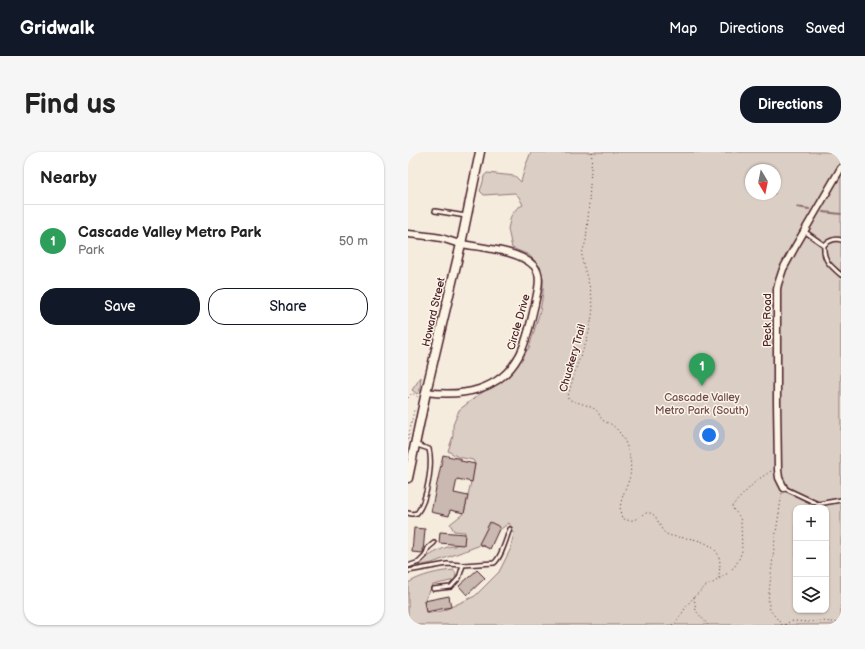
<!DOCTYPE html>
<html lang="en">
<head>
<meta charset="utf-8">
<style>
	:root { --surface:#fff; --page:#f6f6f6; --text:#222; --muted:#767676; --line:#e0e0e0; --accent:#111827 }
	body { margin:0; font-family:"Balsamiq Sans",sans-serif; background:var(--page); color:var(--text) }
	.controls { position:absolute; right:12px; bottom:12px; display:grid; overflow:hidden; border-radius:8px; box-shadow:0 1px 3px #0004 }
	.controls button { width:36px; height:36px; display:grid; place-items:center; padding:0; border:0; border-bottom:1px solid var(--line); background:var(--surface); color:var(--text); font:20px sans-serif }
	.compass { position:absolute; left:337px; top:12px; width:36px; height:36px; border-radius:50%; background:var(--surface); box-shadow:0 1px 3px #0004; rotate:170deg }
	.you { position:absolute; left:301px; top:283px; width:14px; height:14px; margin:-10px; border:3px solid #fff; border-radius:50%; background:#1a73e8; box-shadow:0 0 0 6px #1a73e833 }
	.badge { display:grid; place-items:center; width:26px; height:26px; border-radius:50%; background:var(--accent); color:#fff; font-size:13px; font-weight:700 }
	.pin { position:absolute; translate:-50% -33px; filter:drop-shadow(0 1px 2px #0008) }
	.pin::after { content:''; position:absolute; top:21px; width:14px; height:12px; background:inherit; clip-path:polygon(0 0,100% 0,50% 100%) }
	.list { margin:0; padding:0; list-style:none }
	h2 { display:flex; justify-content:space-between; align-items:center; height:52px; margin:0; padding:0 16px; font-size:17px }
	h2 small { font-size:13px; font-weight:400; color:var(--muted) }
	.list li { display:grid; grid-template-columns:26px 1fr auto; gap:12px; align-items:center; box-sizing:border-box; height:72px; padding:0 16px; border-top:1px solid var(--line) }
	.list b { display:block; font-size:15px; white-space:nowrap }
	.list p { margin:0; font-size:13px; white-space:nowrap; color:var(--muted) }
	.list em { font-size:13px; font-style:normal; color:var(--muted) }
	.actions { display:flex; gap:8px; padding:12px 16px }
	.actions a { flex:1; padding:9px 0; border:1px solid var(--accent); border-radius:16px; text-align:center; font-size:14px; color:var(--accent) }
	.actions .main { background:var(--accent); color:#fff }
	.icon { flex:none; width:22px; height:22px; fill:none; stroke:currentColor; stroke-width:2; stroke-linecap:round; stroke-linejoin:round }
	.map { position:relative; flex:none; width:433px; height:473px; overflow:hidden; border-radius:16px }
	header { display:flex; align-items:center; gap:24px; box-sizing:border-box; height:56px; padding:0 20px; background:var(--accent); color:#fff }
	header strong { font-size:19px }
	nav { display:flex; gap:22px; margin-inline-start:auto; font-size:14px }
	.intro { display:flex; align-items:center; justify-content:space-between; box-sizing:border-box; height:96px; padding:0 24px }
	h1 { margin:0; font-size:28px }
	.button { padding:10px 18px; border-radius:16px; background:var(--accent); color:#fff; font-size:14px; font-weight:700 }
	main { display:flex; gap:24px; padding:0 24px }
	aside { flex:1; background:var(--surface); border-radius:16px; box-shadow:0 1px 3px #0004 }
	.map>svg:first-child { display:block }
	.green { fill:#dbcec4; stroke:#927678; fill-rule:evenodd }
	.lines { fill:none; stroke-linecap:round; stroke-linejoin:round }
	.stream { stroke:#8c6e70; stroke-width:2 }
	.building { fill:#cab9b1; stroke:#4a1f2b }
	.lane-casing { stroke:#4a1f2b; stroke-width:6 }
	.street-casing { stroke:#4a1f2b; stroke-width:9 }
	.secondary-casing { stroke:#4a1f2b; stroke-width:11 }
	.path { stroke:#4a1f2b; stroke-width:1; stroke-dasharray:1 3; stroke-linecap:butt }
	.lane { stroke:#fcf5e5; stroke-width:3 }
	.street { stroke:#fcf5e5; stroke-width:6 }
	.secondary { stroke:#fcf5e5; stroke-width:8 }
	.labels { text-anchor:middle; stroke-width:3; stroke-linejoin:round; paint-order:stroke }
	.street-label { font-size:11px; fill:#4a1f2b; stroke:#fcf5e5 }
	.park-label { font-size:11px; fill:#6e4b51; stroke:#fcf5e5 }
</style>
</head>
<body>
<header>
<strong>Gridwalk</strong>
<nav><a>Map</a><a>Directions</a><a>Saved</a></nav>
</header>
<div class="intro"><h1>Find us</h1><a class="button">Directions</a></div>
<main>
<aside>
<h2>Nearby<small></small></h2>
<ul class="list">
<li><span class="badge" style="background:#2e9e5b">1</span><div><b>Cascade Valley Metro Park</b><p>Park</p></div><em>50 m</em></li>
</ul>
<div class="actions"><a class="main">Save</a><a>Share</a></div>
</aside>
<div class="map">
<svg width="433" height="473" viewBox="0 0 433 473">
	<rect width="100%" height="100%" fill="#f5ecde"/>
	<filter id="ink" filterUnits="userSpaceOnUse"><feTurbulence type="fractalNoise" baseFrequency=".025" numOctaves="2"/><feDisplacementMap in="SourceGraphic" scale="8" xChannelSelector="R" yChannelSelector="G"/><feConvolveMatrix kernelMatrix="1 2 1 2 8 2 1 2 1" color-interpolation-filters="sRGB"/></filter>
	<g filter="url(#ink)">
		<g class="green">
			<path d="M123 0H433V473H0V431C13 423 31 419 46 418L48 422 47 428 25 433 16 449 18 460 22 461 34 459 67 444 91 420 102 398 106 381 101 371 70 394 24 411 10 414C14 406 38 393 47 394L57 384V380L46 379 42 372 56 361 67 312 65 308 50 305 40 299 45 284V273L51 258 69 244 100 224 121 196 132 159 135 141V127L133 116 121 103 104 96 100 77 103 64 109 56 115 53 111 45 107 41 76 43 72 39 75 30 76 24 79 21 107 24 113 30 117 15ZM343 18H367V42H343ZM388 356H418V458H388Z"/>
			<polygon points="13,225 12,238 9,242 4,238"/>
		</g>
		<g class="lines">
			<g class="stream">
				<polyline points="389,55 401,57"/>
				<polyline points="415,60 433,62"/>
			</g>
		</g>
		<g class="building">
			<polygon points="35,303 53,307 53,309 67,312 64,330 49,327 46,341 60,344 56,361 42,358 41,364 23,360"/>
			<polygon points="82,370 92,375 82,397 71,392"/>
			<polygon points="6,376 17,377 15,401 4,400"/>
			<polygon points="32,380 57,382 56,393 31,391"/>
			<polygon points="69,418 77,426 59,443 51,434"/>
			<polygon points="41,444 43,455 18,460 16,449"/>
		</g>
		<g class="lines">
			<g class="lane-casing">
				<g id="lane">
					<polyline points="27,59 58,64"/>
					<polyline points="396,79 416,93"/>
					<path d="M416 93C415 109 422 113 433 123"/>
					<path d="M416 93C421 89 427 86 433 88"/>
					<polyline points="376,336 410,352 433,348"/>
					<path d="M0 361 4 362 9 361C19 349 25 312 21 297L9 293"/>
					<polyline points="0,414 11,410 17,404 20,396 26,391"/>
					<path d="M0 419 39 412 55 413 86 411C94 405 98 386 102 377"/>
					<polyline points="25,437 43,435 51,426 55,413"/>
				</g>
			</g>
			<g class="street-casing">
				<g id="street">
					<path d="M0 82C11 83 22 84 33 86 40 88 47 91 54 92 74 96 111 98 126 114 135 124 129 140 127 152 123 168 119 190 111 204 92 239 54 245 18 240"/>
					<polyline points="376,336 371,326 370,318 369,250 369,137 370,132 375,117 387,95 433,16"/>
				</g>
			</g>
			<g class="secondary-casing">
				<polyline id="secondary" points="0,326 18,240 53,92 72,0"/>
			</g>
			<g class="path">
				<path d="M184 0 180 67 178 89 174 101V108L183 140 185 155 184 164 182 176 178 191 169 213 160 244V247C169 251 183 253 189 259 192 262 192 267 196 269 198 271 202 271 204 273 218 283 225 307 222 324 219 337 208 352 214 366 229 374 232 359 242 361 250 363 251 376 257 381 263 385 270 385 278 386 289 387 307 392 311 405 313 412 311 419 311 426"/>
				<polyline points="0,246 4,241 10,245"/>
				<polyline points="0,287 6,258"/>
				<polyline points="286,445 288,459 300,473"/>
				<polyline points="264,473 267,472 280,452 286,445 299,433 305,431 320,421 327,414 331,407 334,399 333,369 331,364 325,357 324,354 348,329 363,319"/>
				<polyline points="374,473 362,458 360,449 367,387 374,341"/>
				<polyline points="377,473 381,470 386,469 401,470 414,469 433,471"/>
			</g>
			<use href="#lane" class="lane"/>
			<use href="#street" class="street"/>
			<use href="#secondary" class="secondary"/>
		</g>
	</g>
	<g class="labels">
		<g class="street-label">
			<text transform="translate(25 160) rotate(-77)" y="4">Howard Street</text>
			<text transform="translate(359 168) rotate(-90)" y="4">Peck Road</text>
			<text transform="translate(110 170) rotate(-74)" y="4">Circle Drive</text>
			<text transform="translate(164 206) rotate(-74)" y="4">Chuckery Trail</text>
		</g>
		<g class="park-label">
			<text x="294" y="249">Cascade Valley<tspan x="294" dy="13">Metro Park (South)</tspan></text>
		</g>
	</g>
</svg>
<div class="controls">
<button>+</button>
<button>−</button>
<button><svg class="icon" aria-label="layers" viewBox="0 0 24 24"><path d="M12 4l9 5-9 5-9-5zM3 14l9 5 9-5"/></svg></button>
</div>
<svg class="compass" viewBox="-18 -18 36 36"><path d="M0-13l5 13h-10z" fill="#e53935"/><path d="M0 13l5-13h-10z" fill="#767676"/></svg>
<div class="you"></div>
<div class="pin badge" style="left:294px;top:234px;background:#2e9e5b">1</div>
</div>
</main>
</body>
</html>
